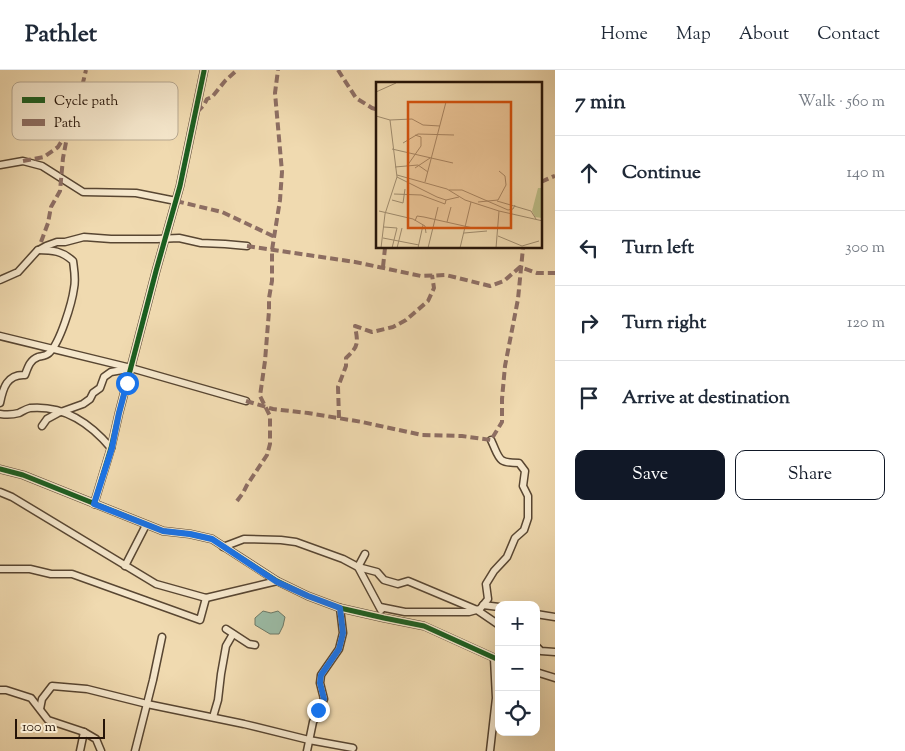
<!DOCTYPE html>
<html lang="en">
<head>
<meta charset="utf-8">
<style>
	:root { --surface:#fff; --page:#f6f6f7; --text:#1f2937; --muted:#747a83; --line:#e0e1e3; --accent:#111827 }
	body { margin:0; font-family:"Sorts Mill Goudy",serif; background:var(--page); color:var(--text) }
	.controls { position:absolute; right:15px; bottom:15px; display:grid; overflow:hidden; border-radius:10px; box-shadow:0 5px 20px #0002 }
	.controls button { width:45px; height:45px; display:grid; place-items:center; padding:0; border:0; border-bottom:1px solid var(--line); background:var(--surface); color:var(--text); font:25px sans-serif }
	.scale { position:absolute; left:15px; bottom:12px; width:90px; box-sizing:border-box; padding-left:5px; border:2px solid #261408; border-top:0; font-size:14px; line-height:18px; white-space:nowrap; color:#261408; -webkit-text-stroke:4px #f5e7cc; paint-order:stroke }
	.stop { position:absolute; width:15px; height:15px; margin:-11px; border:4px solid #1a73e8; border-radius:50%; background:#fff }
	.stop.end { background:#1a73e8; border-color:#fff; box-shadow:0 1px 5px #0008 }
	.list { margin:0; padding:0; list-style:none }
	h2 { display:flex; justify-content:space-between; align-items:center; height:65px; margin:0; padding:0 20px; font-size:21px }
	h2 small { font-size:16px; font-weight:400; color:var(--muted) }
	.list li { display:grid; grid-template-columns:32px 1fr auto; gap:15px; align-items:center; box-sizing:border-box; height:75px; padding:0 20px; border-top:1px solid var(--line) }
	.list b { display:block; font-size:19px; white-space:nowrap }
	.list em { font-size:16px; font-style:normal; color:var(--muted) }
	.actions { display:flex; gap:10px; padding:15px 20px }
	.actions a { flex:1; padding:11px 0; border:1px solid var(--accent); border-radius:10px; text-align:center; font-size:18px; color:var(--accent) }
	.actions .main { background:var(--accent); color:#fff }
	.icon { flex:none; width:28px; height:28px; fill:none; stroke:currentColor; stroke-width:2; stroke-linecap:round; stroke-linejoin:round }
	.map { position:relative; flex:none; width:555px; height:681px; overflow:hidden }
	header { display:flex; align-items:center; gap:30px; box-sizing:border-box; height:70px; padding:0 25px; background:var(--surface); border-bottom:1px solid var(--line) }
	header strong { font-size:24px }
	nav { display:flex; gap:28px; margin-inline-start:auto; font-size:18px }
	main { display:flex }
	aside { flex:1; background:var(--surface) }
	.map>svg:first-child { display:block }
	.water { fill:#9bbba5; stroke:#6c7866 }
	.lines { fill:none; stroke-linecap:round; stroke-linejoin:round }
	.minor-casing { stroke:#584632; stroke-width:9 }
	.minor { stroke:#f5e7cc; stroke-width:6 }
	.quiet { stroke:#8d6e63; stroke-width:4; stroke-dasharray:8 4; stroke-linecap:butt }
	.cycleway-casing { stroke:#f5e7cc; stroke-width:8 }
	.cycleway { stroke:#1b5e20; stroke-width:5 }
	.route { stroke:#1a73e8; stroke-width:6 }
	.inset-road { fill:none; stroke:#9f8b6d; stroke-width:1 }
	.view { fill:#d5520c; fill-opacity:0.15; stroke:#d5520c; stroke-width:2.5 }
	.inset-edge { fill:none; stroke:#261408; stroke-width:2.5 }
	.key { fill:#f5e7cc; stroke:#b7a891; stroke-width:1 }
	.key-label { font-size:14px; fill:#261408 }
</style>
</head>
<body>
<header>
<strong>Pathlet</strong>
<nav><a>Home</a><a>Map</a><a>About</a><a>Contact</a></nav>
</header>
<main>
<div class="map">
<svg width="555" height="681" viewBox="0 0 555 681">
	<rect width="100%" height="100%" fill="#f0dab0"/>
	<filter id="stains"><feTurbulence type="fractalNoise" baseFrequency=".004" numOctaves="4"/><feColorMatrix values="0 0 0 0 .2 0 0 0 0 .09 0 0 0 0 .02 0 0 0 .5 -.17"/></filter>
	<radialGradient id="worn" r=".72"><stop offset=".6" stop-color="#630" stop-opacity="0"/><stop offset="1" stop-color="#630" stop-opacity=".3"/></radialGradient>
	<polygon class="water" points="263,541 271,543 278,541 285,547 283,556 279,564 270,564 255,555 255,548"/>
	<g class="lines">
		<g class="minor-casing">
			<g id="minor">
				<polyline points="0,95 23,91 42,96 83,122 136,123 176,131"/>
				<polyline points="0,210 18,202 37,181 46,176 57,172 65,172 84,167 111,169 157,169 179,168 201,173 225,174 247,176"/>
				<polyline points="0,266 131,298 246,331"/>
				<path d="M0 333C3 318 7 304 25 305 28 297 30 290 38 287 42 286 46 286 49 283 60 273 72 233 74 218 76 209 74 199 73 191 62 181 53 180 38 180"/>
				<path d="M0 344C7 345 12 345 19 343 23 341 26 339 30 338 64 335 90 353 111 378"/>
				<polyline points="42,356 47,349 58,343 83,334 90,329 93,323 100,318 104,307 111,302 128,299"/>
				<polyline points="0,399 23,405 163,461 190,464 212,469 277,511 308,526 340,538 384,548 424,556 499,590"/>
				<polyline points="0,422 12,427 156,514 206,528 277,511"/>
				<polyline points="94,434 111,378 119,343 156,201 180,116 204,1"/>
				<polyline points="223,477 244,469 281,470 296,472 343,489 358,497 377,502 384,510 398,514 408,511 477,540 499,555"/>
				<polyline points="365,484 358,497 381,540"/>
				<polyline points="125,496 146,455"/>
				<polyline points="0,499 30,499 51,504 72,504 200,550 206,528"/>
				<polyline points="483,535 499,537"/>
				<path d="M380 537 405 542H469L480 539 488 529 486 514 494 501 507 487 515 468 524 460 528 448V426L523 416 525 401 519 393C497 393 500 389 491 370"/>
				<polyline points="536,544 555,547"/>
				<polyline points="226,559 249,574 255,575"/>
				<polyline points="536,576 541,581 555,582"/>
				<polyline points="536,602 555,608"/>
				<polyline points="0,620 6,620 31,628 48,650 84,662 96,669 101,681"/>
				<polyline points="40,639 42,629 52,616 87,619 147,634 244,654 309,670 353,678"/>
				<polyline points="213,647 218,630 221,604 226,576 233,564"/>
				<polyline points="80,681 84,662"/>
				<polyline points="135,681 153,610 162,567"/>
				<polyline points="307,681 313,652 324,629 320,613 321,605 339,579 343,563 340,538"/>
				<polyline points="490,681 496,628 494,588"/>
			</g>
		</g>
		<use href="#minor" class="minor"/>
		<g class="quiet">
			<polyline points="338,0 356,28 372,38 378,40"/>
			<polyline points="197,42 204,35 207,29 212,27 225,11 237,0"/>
			<polyline points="23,91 44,87 58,77 80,41 83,33 80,25 86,0"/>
			<polyline points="541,112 552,107 555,106"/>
			<polyline points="176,131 222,142 275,167"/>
			<polyline points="41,172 48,153 51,137 60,121 63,88 67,67"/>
			<polyline points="247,176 355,192 421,206 446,205 490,216 504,211 520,197 537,203 555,203"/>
			<polyline points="383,197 385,178"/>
			<polyline points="246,331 273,339 308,343 362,352 422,365 462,366 491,370 502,352 502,329 505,296 518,229 523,178"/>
			<path d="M339 348 338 317 346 296V288C359 276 358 273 355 256L372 262 393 257 406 250 428 231 434 218 432 205"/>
			<polyline points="237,431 243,423 247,415 267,385 270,374 270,346 260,326 265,291 269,241 269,228 272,211 272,180 280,130 282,102 275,23 278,0"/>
		</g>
		<g class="cycleway-casing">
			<g id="cycleway">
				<polyline points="0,399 23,405 163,461 190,464 212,469 277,511 308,526 340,538 384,548 424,556 499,590"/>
				<polyline points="94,434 111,378 119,343 156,201 180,116 204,1"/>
			</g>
		</g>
		<use href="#cycleway" class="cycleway"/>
	</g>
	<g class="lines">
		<polyline class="route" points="127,313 119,343 112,378 94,434 163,461 190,464 212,469 277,512 308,526 340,538 343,563 339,579 321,605 320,613 324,629 318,640"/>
	</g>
	<g transform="translate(376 12)">
		<rect width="166" height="166" fill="#f0dab0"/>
		<path d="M162 106H166V136L159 135 156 129Z" fill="#bdbe88"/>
		<path class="inset-road" d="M0 10 20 1M0 34 14 38 21 95 9 132 5 166M14 38 36 37 47 43 64 44M27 61 42 52 78 53M16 67 77 81M31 84 45 64V55L39 53M19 85 42 83 52 90M39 86 54 76M21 93 71 107 89 118 123 129 167 139M21 95 61 115 70 118 83 115M49 100 70 20M73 108H86L132 128 137 127 139 123M18 112 45 113 69 122 70 118M16 118 27 121 29 107M121 119 155 129 160 137M102 120 122 118 130 103 129 94 123 89M3 129 37 137 49 144 50 151M39 139 41 134 48 135 97 146M71 140 75 125M8 145 21 146 16 166M88 151 111 149M122 154 146 164 163 159M7 156 43 163M21 166 26 146M42 166 47 143M52 166 62 125M84 166 95 120M120 166 123 129"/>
		<path class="view" d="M32 20H135V146H32Z"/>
		<rect width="166" height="166" class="inset-edge"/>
	</g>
	<rect x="12" y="12" width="166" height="58" rx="8" class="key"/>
	<rect x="22" y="27" width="23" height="6" fill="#1b5e20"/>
	<rect x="22" y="49" width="23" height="7" fill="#8d6e63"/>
	<g class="key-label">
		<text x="54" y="35">Cycle path</text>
		<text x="54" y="57">Path</text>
	</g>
	<rect width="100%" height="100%" filter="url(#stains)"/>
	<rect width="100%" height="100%" fill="url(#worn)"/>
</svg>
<div class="controls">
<button>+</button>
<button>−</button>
<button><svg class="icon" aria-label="locate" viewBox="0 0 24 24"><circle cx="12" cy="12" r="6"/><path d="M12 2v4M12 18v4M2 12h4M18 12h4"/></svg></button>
</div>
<div class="scale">100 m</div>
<div class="stop" style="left:127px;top:313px"></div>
<div class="stop end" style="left:318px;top:640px"></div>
</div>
<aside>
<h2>7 min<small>Walk · 560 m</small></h2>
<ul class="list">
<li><svg class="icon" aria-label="ahead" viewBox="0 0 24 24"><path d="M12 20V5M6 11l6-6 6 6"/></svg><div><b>Continue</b></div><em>140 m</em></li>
<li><svg class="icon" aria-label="left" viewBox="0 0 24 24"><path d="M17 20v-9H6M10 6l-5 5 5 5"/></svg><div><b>Turn left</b></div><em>300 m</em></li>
<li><svg class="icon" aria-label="right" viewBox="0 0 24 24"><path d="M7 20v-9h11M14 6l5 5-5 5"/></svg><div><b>Turn right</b></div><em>120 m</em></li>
<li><svg class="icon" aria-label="arrive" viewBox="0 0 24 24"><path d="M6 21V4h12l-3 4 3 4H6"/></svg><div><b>Arrive at destination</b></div></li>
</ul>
<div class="actions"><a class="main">Save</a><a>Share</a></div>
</aside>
</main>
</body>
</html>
